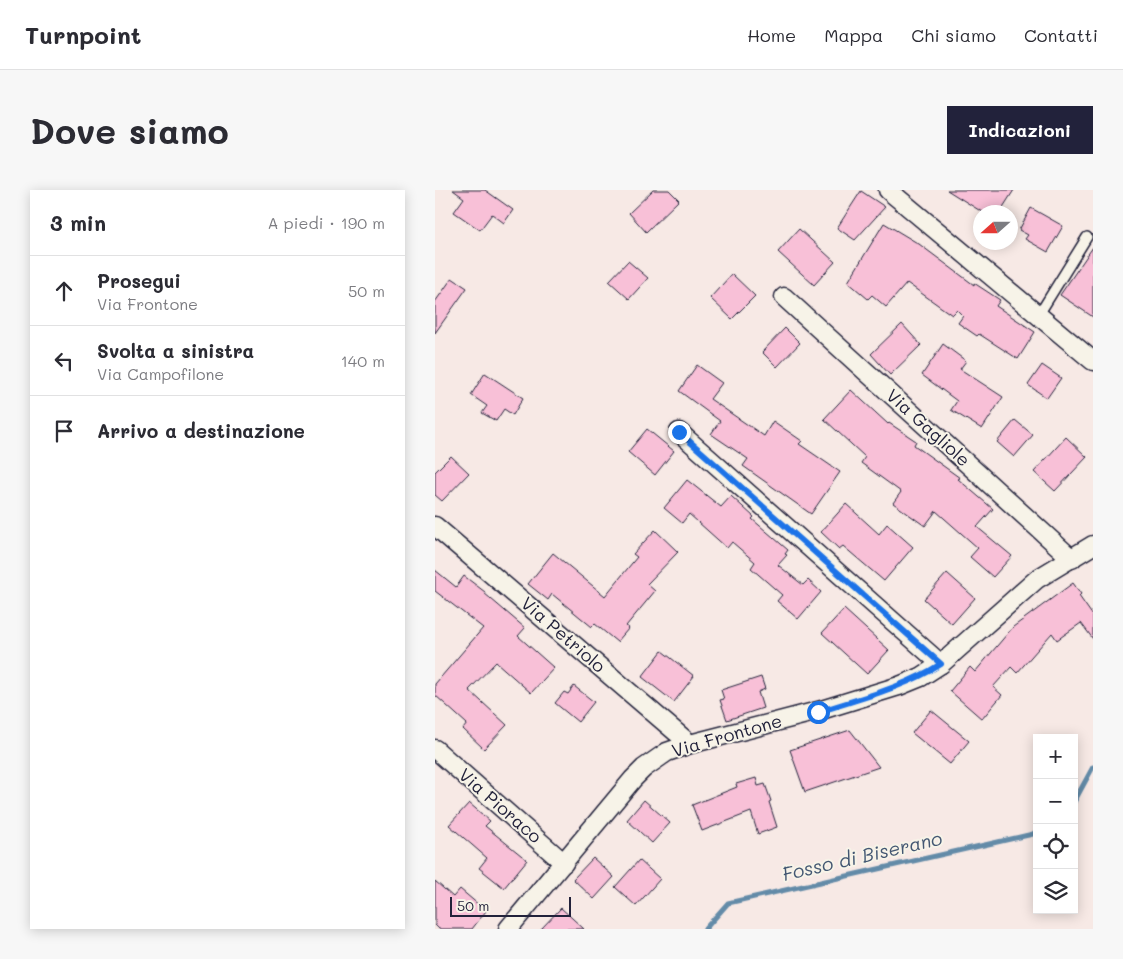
<!DOCTYPE html>
<html lang="it">
<head>
<meta charset="utf-8">
<style>
	:root { --surface:#fff; --page:#f7f7f7; --text:#2b2b33; --muted:#7c7c81; --line:#e1e1e2; --accent:#22223b }
	body { margin:0; font-family:Mali,sans-serif; background:var(--page); color:var(--text) }
	.controls { position:absolute; right:15px; bottom:15px; display:grid; overflow:hidden; border-radius:0px; box-shadow:0 2px 12px #0003 }
	.controls button { width:45px; height:45px; display:grid; place-items:center; padding:0; border:0; border-bottom:1px solid var(--line); background:var(--surface); color:var(--text); font:25px sans-serif }
	.compass { position:absolute; left:538px; top:15px; width:45px; height:45px; border-radius:50%; background:var(--surface); box-shadow:0 2px 12px #0003; rotate:249deg }
	.scale { position:absolute; left:15px; bottom:12px; width:121px; box-sizing:border-box; padding-left:5px; border:2px solid #22223b; border-top:0; font-size:14px; line-height:18px; white-space:nowrap; color:#22223b; -webkit-text-stroke:4px #f7f3e8; paint-order:stroke }
	.stop { position:absolute; width:15px; height:15px; margin:-11px; border:4px solid #1a73e8; border-radius:50%; background:#fff }
	.stop.end { background:#1a73e8; border-color:#fff; box-shadow:0 1px 5px #0008 }
	.list { margin:0; padding:0; list-style:none }
	h2 { display:flex; justify-content:space-between; align-items:center; height:65px; margin:0; padding:0 20px; font-size:21px }
	h2 small { font-size:16px; font-weight:400; color:var(--muted) }
	.list li { display:grid; grid-template-columns:32px 1fr auto; gap:15px; align-items:center; box-sizing:border-box; height:70px; padding:0 20px; border-top:1px solid var(--line) }
	.list b { display:block; font-size:19px; white-space:nowrap }
	.list p { margin:0; font-size:16px; white-space:nowrap; color:var(--muted) }
	.list em { font-size:16px; font-style:normal; color:var(--muted) }
	.icon { flex:none; width:28px; height:28px; fill:none; stroke:currentColor; stroke-width:2; stroke-linecap:round; stroke-linejoin:round }
	.map { position:relative; flex:none; width:658px; height:739px; overflow:hidden; border-radius:0px }
	header { display:flex; align-items:center; gap:30px; box-sizing:border-box; height:70px; padding:0 25px; background:var(--surface); border-bottom:1px solid var(--line) }
	header strong { font-size:24px }
	nav { display:flex; gap:28px; margin-inline-start:auto; font-size:18px }
	.intro { display:flex; align-items:center; justify-content:space-between; box-sizing:border-box; height:120px; padding:0 30px }
	h1 { margin:0; font-size:35px }
	.button { padding:12px 22px; border-radius:0px; background:var(--accent); color:#fff; font-size:18px; font-weight:700 }
	main { display:flex; gap:30px; padding:0 30px }
	aside { flex:1; background:var(--surface); border-radius:0px; box-shadow:0 2px 12px #0003 }
	.map>svg:first-child { display:block }
	.lines { fill:none; stroke-linecap:round; stroke-linejoin:round }
	.stream { stroke:#648ba8; stroke-width:5 }
	.building { fill:#f8c0d7; stroke:#22223b }
	.service-casing { stroke:#22223b; stroke-width:12 }
	.minor-casing { stroke:#22223b; stroke-width:21 }
	.service { stroke:#f7f3e8; stroke-width:9 }
	.minor { stroke:#f7f3e8; stroke-width:18 }
	.route { stroke:#1a73e8; stroke-width:6 }
	.labels { text-anchor:middle; stroke-width:4; stroke-linejoin:round; paint-order:stroke }
	.street-label { font-size:18px; fill:#22223b; stroke:#f7f3e8 }
	.water-label { font-size:19px; font-style:italic; fill:#435772; stroke:#f7f3e8 }
</style>
</head>
<body>
<header>
<strong>Turnpoint</strong>
<nav><a>Home</a><a>Mappa</a><a>Chi siamo</a><a>Contatti</a></nav>
</header>
<div class="intro"><h1>Dove siamo</h1><a class="button">Indicazioni</a></div>
<main>
<aside>
<h2>3 min<small>A piedi · 190 m</small></h2>
<ul class="list">
<li><svg class="icon" aria-label="ahead" viewBox="0 0 24 24"><path d="M12 20V5M6 11l6-6 6 6"/></svg><div><b>Prosegui</b><p>Via Frontone</p></div><em>50 m</em></li>
<li><svg class="icon" aria-label="left" viewBox="0 0 24 24"><path d="M17 20v-9H6M10 6l-5 5 5 5"/></svg><div><b>Svolta a sinistra</b><p>Via Campofilone</p></div><em>140 m</em></li>
<li><svg class="icon" aria-label="arrive" viewBox="0 0 24 24"><path d="M6 21V4h12l-3 4 3 4H6"/></svg><div><b>Arrivo a destinazione</b></div></li>
</ul>
</aside>
<div class="map">
<svg width="658" height="739" viewBox="0 0 658 739">
	<rect width="100%" height="100%" fill="#f7e9e5"/>
	<filter id="ink" filterUnits="userSpaceOnUse"><feTurbulence type="fractalNoise" baseFrequency=".02" numOctaves="2"/><feDisplacementMap in="SourceGraphic" scale="10" xChannelSelector="R" yChannelSelector="G"/><feConvolveMatrix kernelMatrix="1 2 1 2 8 2 1 2 1" color-interpolation-filters="sRGB"/></filter>
	<g filter="url(#ink)">
		<g class="lines">
			<g class="stream">
				<polyline points="639,612 658,577"/>
				<polyline points="270,739 293,713 598,644 602,641"/>
			</g>
		</g>
		<g class="building">
			<polygon points="18,0 50,0 78,20 69,33 57,24 45,40 19,22 29,8"/>
			<polygon points="218,0 234,0 244,10 211,42 194,23"/>
			<polygon points="512,0 579,0 565,22 547,22"/>
			<polygon points="426,1 450,17 420,50 402,38"/>
			<polygon points="596,18 628,36 613,62 590,49 593,45 584,40"/>
			<polygon points="449,33 484,54 539,95 539,93 565,110 561,116 600,142 583,169 544,144 542,146 523,133 528,126 522,120 517,125 472,93 451,117 437,105 433,109 413,92"/>
			<polygon points="364,39 400,72 379,95 343,62"/>
			<polygon points="658,57 658,127 625,105"/>
			<polygon points="193,71 213,88 194,109 174,91"/>
			<polygon points="297,84 320,106 297,129 275,108"/>
			<polygon points="17,88 32,98 0,143 0,112"/>
			<polygon points="467,134 486,155 455,185 436,164"/>
			<polygon points="350,138 365,153 342,177 327,162"/>
			<polygon points="508,154 531,171 525,179 568,207 547,239 516,220 522,211 487,185"/>
			<polygon points="262,175 287,193 275,209 329,246 338,231 367,251 364,254 405,282 376,324 308,276 313,269 276,244 285,231 244,201"/>
			<polygon points="607,175 626,188 612,208 593,195"/>
			<polygon points="50,183 88,208 78,225 69,219 61,231 47,223 52,216 36,205"/>
			<polygon points="416,200 453,234 454,233 481,251 479,255 525,288 523,289 558,319 542,337 577,366 558,387 535,367 543,358 501,321 490,336 458,313 466,302 426,273 430,267 389,229"/>
			<polygon points="580,230 598,245 579,267 562,252"/>
			<polygon points="212,239 239,261 220,285 193,262"/>
			<polygon points="631,247 652,267 620,301 599,282"/>
			<polygon points="16,266 34,283 7,311 0,305 0,282"/>
			<polygon points="252,290 286,317 296,306 319,327 317,329 353,360 350,364 352,365 343,375 368,395 373,390 386,402 363,429 342,411 347,405 316,378 320,372 297,352 292,358 254,324 247,333 229,318"/>
			<polygon points="411,314 444,344 452,334 478,357 449,391 408,356 404,359 386,342"/>
			<polygon points="220,340 243,362 212,394 220,401 191,436 194,438 182,452 160,434 157,437 117,404 113,410 93,394 118,363 170,406 202,367 198,364"/>
			<polygon points="0,380 21,397 29,386 50,402 49,403 90,438 83,446 119,478 96,503 61,472 34,500 72,535 49,559 28,539 32,534 0,505 0,494 48,438 0,401"/>
			<polygon points="512,383 540,408 517,434 489,409"/>
			<polygon points="638,393 646,404 644,406 658,426 658,449 646,433 622,450 617,443 582,483 576,477 558,497 567,505 547,529 515,501 535,477 540,482 578,437"/>
			<polygon points="409,419 454,460 432,484 387,443"/>
			<polygon points="227,461 259,486 239,512 207,487"/>
			<polygon points="326,487 330,499 323,502 328,518 292,530 285,510 289,509 286,500"/>
			<polygon points="139,496 159,512 143,532 120,513 129,502 133,504"/>
			<polygon points="496,520 534,551 515,574 477,543"/>
			<polygon points="415,540 444,577 370,602 355,560"/>
			<polygon points="321,588 323,596 330,594 336,611 334,612 342,637 323,644 316,622 267,641 257,615 302,597 301,594"/>
			<polygon points="209,610 235,633 217,653 192,630"/>
			<polygon points="34,613 55,631 50,636 92,670 69,698 44,678 52,668 14,635"/>
			<polygon points="158,668 179,687 159,709 138,689"/>
			<polygon points="204,670 225,689 201,716 180,697"/>
			<polygon points="0,691 18,707 25,699 51,721 37,739 4,739 0,735"/>
			<polygon points="126,718 149,739 106,739"/>
		</g>
		<g class="lines">
			<g class="service-casing">
				<polyline id="service" points="603,126 652,47"/>
			</g>
			<g class="minor-casing">
				<g id="minor">
					<polyline points="453,0 658,171"/>
					<polyline points="349,107 637,369"/>
					<polyline points="244,242 506,474"/>
					<polyline points="0,336 255,554"/>
					<polyline points="0,559 129,673"/>
					<polyline points="73,739 198,589 209,578 232,562 255,554 383,521 464,496 486,487 506,474 602,389 658,355"/>
				</g>
			</g>
			<use href="#service" class="service"/>
			<use href="#minor" class="minor"/>
		</g>
	</g>
	<g class="lines" filter="url(#ink)">
		<path class="route" d="M244 242 506 474C469 498 425 508 383 522"/>
	</g>
	<g class="labels">
		<g class="street-label">
			<text transform="translate(493 238) rotate(42)" y="6">Via Gagliole</text>
			<text transform="translate(128 445) rotate(41)" y="6">Via Petriolo</text>
			<text transform="translate(292 546) rotate(-16)" y="6">Via Frontone</text>
			<text transform="translate(65 616) rotate(41)" y="6">Via Pioraco</text>
		</g>
		<g class="water-label">
			<text transform="translate(427 666) rotate(-13)" y="7">Fosso di Biserano</text>
		</g>
	</g>
</svg>
<div class="controls">
<button>+</button>
<button>−</button>
<button><svg class="icon" aria-label="locate" viewBox="0 0 24 24"><circle cx="12" cy="12" r="6"/><path d="M12 2v4M12 18v4M2 12h4M18 12h4"/></svg></button>
<button><svg class="icon" aria-label="layers" viewBox="0 0 24 24"><path d="M12 4l9 5-9 5-9-5zM3 14l9 5 9-5"/></svg></button>
</div>
<svg class="compass" viewBox="-18 -18 36 36"><path d="M0-13l5 13h-10z" fill="#e53935"/><path d="M0 13l5-13h-10z" fill="#7c7c81"/></svg>
<div class="scale">50 m</div>
<div class="stop" style="left:383px;top:522px"></div>
<div class="stop end" style="left:244px;top:242px"></div>
</div>
</main>
</body>
</html>
